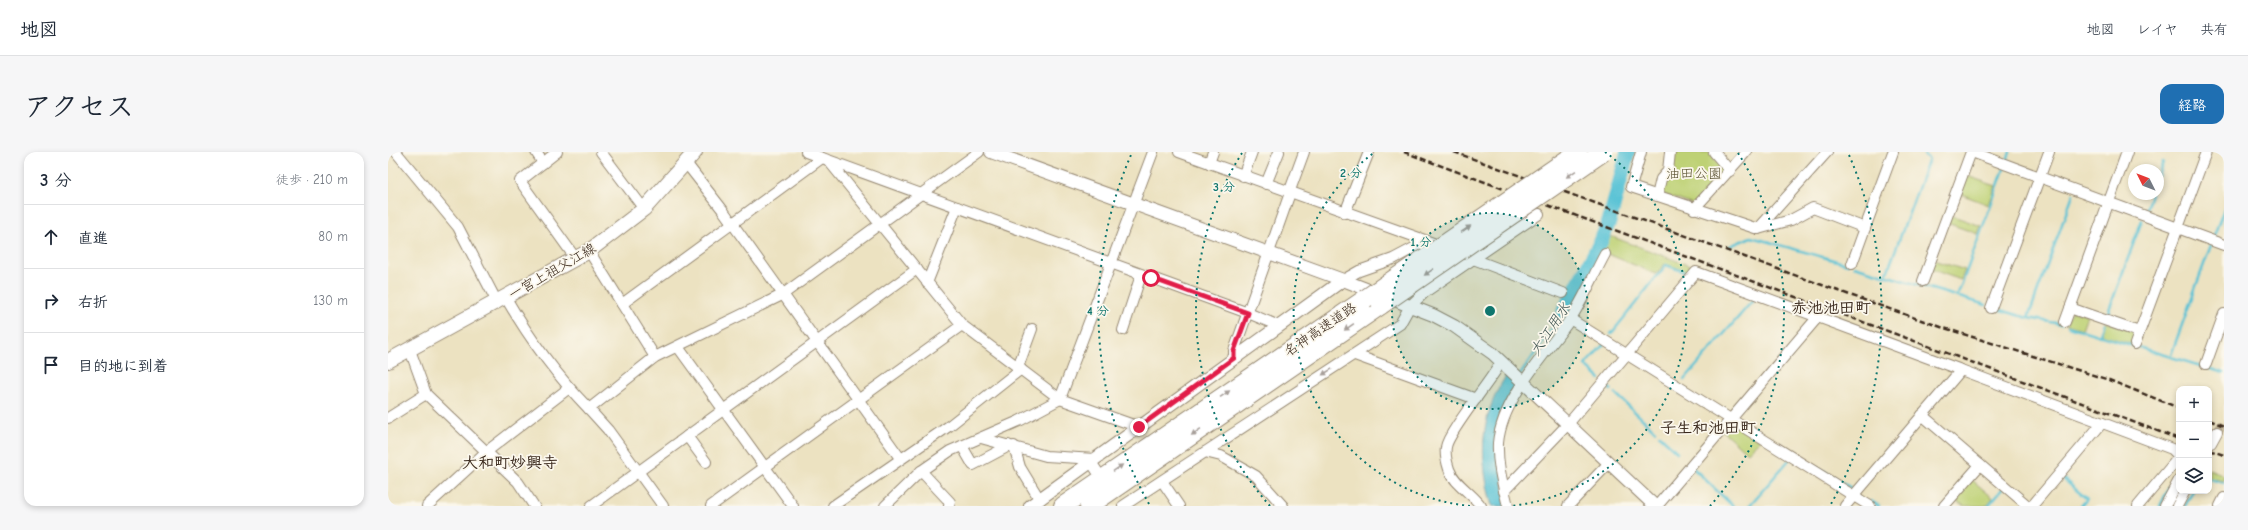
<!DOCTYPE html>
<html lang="ja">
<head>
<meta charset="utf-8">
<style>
	:root { --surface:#fff; --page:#f6f6f7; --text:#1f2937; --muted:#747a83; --line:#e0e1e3; --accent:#1f6fb2 }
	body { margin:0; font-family:"Comic Neue","Klee One",sans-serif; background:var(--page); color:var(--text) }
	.controls { position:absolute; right:12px; bottom:12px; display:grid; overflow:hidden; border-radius:8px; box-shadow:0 2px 6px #0003 }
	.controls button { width:36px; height:36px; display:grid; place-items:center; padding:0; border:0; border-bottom:1px solid var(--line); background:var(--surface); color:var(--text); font:20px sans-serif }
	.compass { position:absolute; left:1740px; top:12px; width:36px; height:36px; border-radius:50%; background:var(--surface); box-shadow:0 2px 6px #0003; rotate:312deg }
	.stop { position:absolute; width:12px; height:12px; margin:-9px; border:3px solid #e11d48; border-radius:50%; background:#fff }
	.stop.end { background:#e11d48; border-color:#fff; box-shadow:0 1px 4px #0008 }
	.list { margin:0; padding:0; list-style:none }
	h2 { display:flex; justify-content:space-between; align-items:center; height:52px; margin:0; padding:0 16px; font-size:17px }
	h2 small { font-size:13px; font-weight:400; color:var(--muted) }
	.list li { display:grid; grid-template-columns:26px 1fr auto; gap:12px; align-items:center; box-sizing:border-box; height:64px; padding:0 16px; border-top:1px solid var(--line) }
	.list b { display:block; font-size:15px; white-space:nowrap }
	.list em { font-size:13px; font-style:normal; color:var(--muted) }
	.icon { flex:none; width:22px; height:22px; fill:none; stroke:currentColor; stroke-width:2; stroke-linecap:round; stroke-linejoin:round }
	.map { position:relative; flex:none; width:1836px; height:354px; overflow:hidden; border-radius:12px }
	header { display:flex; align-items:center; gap:24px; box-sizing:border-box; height:56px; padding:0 20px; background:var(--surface); border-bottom:1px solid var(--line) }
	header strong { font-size:19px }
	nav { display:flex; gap:22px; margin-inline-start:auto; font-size:14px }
	.intro { display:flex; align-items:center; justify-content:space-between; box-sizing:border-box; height:96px; padding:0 24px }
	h1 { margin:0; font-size:28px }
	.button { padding:10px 18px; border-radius:12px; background:var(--accent); color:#fff; font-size:14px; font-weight:700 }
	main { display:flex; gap:24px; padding:0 24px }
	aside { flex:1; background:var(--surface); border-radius:12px; box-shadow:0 2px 6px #0003 }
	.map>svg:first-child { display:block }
	.green { fill:#bed175; stroke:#7c7e4a }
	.water { fill:#59c2d5; stroke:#4a767a }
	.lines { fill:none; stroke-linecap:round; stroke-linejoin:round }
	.stream { stroke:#59c2d5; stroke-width:2.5 }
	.river { stroke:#59c2d5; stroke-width:15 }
	.minor-tunnel { stroke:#c9bda0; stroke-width:10; stroke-dasharray:10 5; stroke-linecap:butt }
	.minor-casing { stroke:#948670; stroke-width:12 }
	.tertiary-casing { stroke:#948670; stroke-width:14 }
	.secondary-casing { stroke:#948670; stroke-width:16 }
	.motorway-casing { stroke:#948670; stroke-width:20 }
	.minor { stroke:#fff; stroke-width:10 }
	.tertiary { stroke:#fff; stroke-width:12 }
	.secondary { stroke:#fff; stroke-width:14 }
	.motorway { stroke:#fff; stroke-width:18 }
	.rail { stroke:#3b2a1e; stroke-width:2.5; stroke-dasharray:6 3; stroke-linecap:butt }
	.motorway-bridge-casing { stroke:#948670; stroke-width:20; stroke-linecap:butt }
	.motorway-bridge { stroke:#fff; stroke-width:18 }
	.oneway { fill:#a79f9a }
	.route { stroke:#e11d48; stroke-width:5 }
	.ring { fill:none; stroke:#0f766e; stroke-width:2; stroke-dasharray:2 4 }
	.labels { text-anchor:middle; stroke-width:3.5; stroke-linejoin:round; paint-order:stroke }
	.park-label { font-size:14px; fill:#5c5434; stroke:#fbf7ec }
	.street-label { font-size:14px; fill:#3b2a1e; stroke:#fbf7ec }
	.water-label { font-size:15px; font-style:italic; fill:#445855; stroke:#fbf7ec }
	.quarter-label { font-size:16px; font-weight:bold; fill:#3b2a1e; stroke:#fbf7ec }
	.centre { fill:#0f766e; stroke:#fbf7ec; stroke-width:2 }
	.ring-label { font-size:12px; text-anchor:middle; font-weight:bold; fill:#0f766e; stroke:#fbf7ec; stroke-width:3.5; stroke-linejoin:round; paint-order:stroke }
</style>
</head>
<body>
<header>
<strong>地図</strong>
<nav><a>地図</a><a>レイヤ</a><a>共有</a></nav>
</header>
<div class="intro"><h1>アクセス</h1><a class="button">経路</a></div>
<main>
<aside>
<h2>3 分<small>徒歩 · 210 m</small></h2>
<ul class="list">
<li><svg class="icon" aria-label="ahead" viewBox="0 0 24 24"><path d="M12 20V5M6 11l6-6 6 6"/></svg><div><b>直進</b></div><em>80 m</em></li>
<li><svg class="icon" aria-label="right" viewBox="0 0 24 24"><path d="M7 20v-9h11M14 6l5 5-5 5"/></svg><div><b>右折</b></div><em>130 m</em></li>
<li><svg class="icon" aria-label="arrive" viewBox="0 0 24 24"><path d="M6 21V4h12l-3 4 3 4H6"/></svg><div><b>目的地に到着</b></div></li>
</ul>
</aside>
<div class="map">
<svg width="1836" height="354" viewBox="0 0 1836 354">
	<rect width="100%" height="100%" fill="#fbf7ec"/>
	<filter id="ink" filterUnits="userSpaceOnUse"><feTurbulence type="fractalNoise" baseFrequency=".025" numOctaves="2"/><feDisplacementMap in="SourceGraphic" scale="8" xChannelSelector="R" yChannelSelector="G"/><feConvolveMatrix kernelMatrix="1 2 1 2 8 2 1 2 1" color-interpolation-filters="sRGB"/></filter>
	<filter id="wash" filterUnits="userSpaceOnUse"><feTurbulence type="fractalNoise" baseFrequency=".012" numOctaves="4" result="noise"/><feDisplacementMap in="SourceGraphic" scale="16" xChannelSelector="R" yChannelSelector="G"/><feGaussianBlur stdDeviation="0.9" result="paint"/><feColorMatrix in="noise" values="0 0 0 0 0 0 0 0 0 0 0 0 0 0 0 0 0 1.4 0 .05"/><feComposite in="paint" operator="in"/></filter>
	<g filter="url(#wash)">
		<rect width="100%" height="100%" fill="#ece2c1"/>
		<g class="green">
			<polygon points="1287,0 1321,0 1336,18 1305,53 1274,42"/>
			<polygon points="1576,23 1608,34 1601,53 1570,41"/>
			<polygon points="1562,63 1593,74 1590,82 1559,71"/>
			<polygon points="1222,84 1308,116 1303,121 1277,112 1268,122 1215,100"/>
			<polygon points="1545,108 1577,118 1573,128 1542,117"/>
			<polygon points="1684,158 1699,163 1694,177 1678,172"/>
			<polygon points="1717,169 1748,180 1744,192 1713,183"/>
			<polygon points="1343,271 1372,288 1359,301 1335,279"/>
			<polygon points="1821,317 1836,323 1836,329 1821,326"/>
			<polygon points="1583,327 1605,346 1598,354 1577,354 1565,348"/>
		</g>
		<path class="water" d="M1123 217 1133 225 1127 233 1128 237 1111 272 1117 354H1104C1090 304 1091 260 1123 217Z"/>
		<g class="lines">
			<g class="stream">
				<polyline points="1619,10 1622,0"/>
				<polyline points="1770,24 1775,10"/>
				<polyline points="1757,60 1763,42"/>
				<polyline points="1825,86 1836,57"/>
				<polyline points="1342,94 1363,85 1460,112"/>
				<polyline points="1466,114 1598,153"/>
				<polyline points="1499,121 1541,7 1536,3"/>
				<polyline points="1569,145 1616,17"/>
				<polyline points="1606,156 1640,166 1673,172"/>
				<polyline points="1640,166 1685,42"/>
				<polyline points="1718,166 1754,68"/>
				<polyline points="1680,174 1836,221"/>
				<polyline points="1223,182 1278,113 1303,122"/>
				<polyline points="1711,184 1716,171"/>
				<polyline points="1783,203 1823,93"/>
				<polyline points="1132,223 1176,159"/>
				<polyline points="1212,227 1197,213 1216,192"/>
				<polyline points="1296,228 1367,146"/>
				<polyline points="1219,234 1223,238"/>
				<polyline points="1227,241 1267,279"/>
				<polyline points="1271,283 1289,300"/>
				<polyline points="1429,315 1463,336"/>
				<polyline points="1305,316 1345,354"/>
				<polyline points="1673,325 1699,347 1693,354"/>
				<polyline points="1821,327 1836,331"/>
				<polyline points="1483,349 1491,354"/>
				<polyline points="1361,354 1401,308"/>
				<polyline points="1600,354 1615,336"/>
				<polyline points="1772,354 1790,317"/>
				<polyline points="1797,354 1805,339"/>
			</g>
			<polyline class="river" points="1176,159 1212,91 1221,70 1240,0"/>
		</g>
	</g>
	<g filter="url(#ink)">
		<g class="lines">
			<polyline class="minor-tunnel" points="1829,280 1836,268"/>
			<g class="minor-casing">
				<g id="minor">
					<polyline points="8,0 70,75 109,150"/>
					<polyline points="148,0 155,11"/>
					<polyline points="169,0 132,29 188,107"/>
					<polyline points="213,0 256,57"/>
					<polyline points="418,0 860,161 891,174"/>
					<polyline points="791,0 1056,95"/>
					<polyline points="1253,0 1243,35 1370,77 1403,68 1425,56 1477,76 1505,0"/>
					<polyline points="1326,0 1342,19"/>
					<polyline points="1584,0 1836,93"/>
					<polyline points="440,8 574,173 672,247 751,275"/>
					<polyline points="298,11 334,57 512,306"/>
					<polyline points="821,11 825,0"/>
					<polyline points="855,24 864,0"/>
					<polyline points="878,32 891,0"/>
					<polyline points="901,41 916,0"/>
					<polyline points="1269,44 1273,27 1280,19 1282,0"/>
					<polyline points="1306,57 1358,0"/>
					<polyline points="957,61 981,0"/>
					<polyline points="1370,77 1439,0"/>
					<polyline points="201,99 267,205"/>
					<polyline points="1080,105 1175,141"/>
					<polyline points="1464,112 1477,76"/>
					<polyline points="955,128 971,119 1005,107 1039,89"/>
					<polyline points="1535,129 1583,0"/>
					<polyline points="539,131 569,55"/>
					<path d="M118 146C141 186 168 223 201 257"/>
					<polyline points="234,152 434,6"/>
					<polyline points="1603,156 1661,0"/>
					<polyline points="1682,156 1751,180"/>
					<polyline points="1182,167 1482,354"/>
					<polyline points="1677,170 1739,0"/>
					<polyline points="735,178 753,123"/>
					<polyline points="1747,192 1818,0"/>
					<polyline points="290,195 405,354"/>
					<polyline points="22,198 38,242 130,330 146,354"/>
					<polyline points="967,203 1088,247"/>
					<polyline points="846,206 846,199 902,41"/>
					<polyline points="1818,212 1836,162"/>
					<polyline points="630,215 644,177"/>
					<polyline points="1534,263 1640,354"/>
					<polyline points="0,266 38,242"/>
					<polyline points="299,284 318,310"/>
					<polyline points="593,286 658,304 707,307"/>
					<polyline points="1823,291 1829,280"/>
					<polyline points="574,294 585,313 617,296 620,293"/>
					<polyline points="626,294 632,315 652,348"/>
					<polyline points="817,300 833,304 868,324 895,354"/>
					<polyline points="703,310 709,319"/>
					<polyline points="533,319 562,350 561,354"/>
					<polyline points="774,329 791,354"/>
					<polyline points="1116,339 1180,272 1308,120 1573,218"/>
					<polyline points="39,354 98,300 181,236"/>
					<polyline points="203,354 529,117"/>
					<polyline points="275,354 220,278 201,257 267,205 394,143 591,0"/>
					<polyline points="323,354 574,173"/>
					<polyline points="445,354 561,274 633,217"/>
					<polyline points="497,354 533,319 562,299 631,269 672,247 765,0"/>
					<polyline points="735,354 1012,172 1022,154 1037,140 1151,62"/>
					<path d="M1093 354C1084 341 1066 332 1061 317 1059 311 1057 301 1058 295 1060 280 1103 229 1113 210"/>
					<path d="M1120 354C1115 333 1109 313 1110 291 1114 247 1156 204 1181 169 1195 149 1205 124 1217 102"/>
					<polyline points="1180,354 1221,311"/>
					<polyline points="1269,354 1429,166"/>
					<polyline points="1457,354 1573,218 1784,297 1791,304"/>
					<polyline points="1556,354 1592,313"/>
					<polyline points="1644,354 1714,271"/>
					<polyline points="1750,354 1791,305"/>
					<polyline points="1777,354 1791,328"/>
					<polyline points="1789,354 1797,339"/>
					<polyline points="1832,354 1836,346"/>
				</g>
			</g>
			<g class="tertiary-casing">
				<g id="tertiary">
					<polyline points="603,0 955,128 1045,163 1066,174 1104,201 1267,354"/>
					<polyline points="642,354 955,128"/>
				</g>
			</g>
			<g class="secondary-casing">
				<polyline id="secondary" points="0,209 201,99 256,57 307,0"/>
			</g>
			<g class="motorway-casing">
				<g id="motorway">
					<polyline points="675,354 977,147"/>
					<polyline points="701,354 993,153"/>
				</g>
			</g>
			<use href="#minor" class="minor"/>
			<use href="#tertiary" class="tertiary"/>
			<use href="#secondary" class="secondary"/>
			<use href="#motorway" class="motorway"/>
			<g class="rail">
				<polyline points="1016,0 1791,287"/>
				<polyline points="1066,0 1459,142 1553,175 1721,228 1791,256"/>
				<polyline points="1821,268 1836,274"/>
				<polyline points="1821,298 1836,303"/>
			</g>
			<g class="motorway-bridge-casing">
				<g id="motorway-bridge">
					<polyline points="977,147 1190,0"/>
					<polyline points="993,153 1215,0"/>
				</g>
			</g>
			<use href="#motorway-bridge" class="motorway-bridge"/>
		</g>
		<defs><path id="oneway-solid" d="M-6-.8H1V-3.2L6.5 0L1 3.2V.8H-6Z"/></defs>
		<g class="oneway">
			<use href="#oneway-solid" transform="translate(1183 22) rotate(145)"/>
			<use href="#oneway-solid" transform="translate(1078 77) rotate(-34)"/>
			<use href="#oneway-solid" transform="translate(1041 120) rotate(146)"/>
			<use href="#oneway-solid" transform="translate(961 175) rotate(145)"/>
			<use href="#oneway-solid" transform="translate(939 220) rotate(148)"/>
			<use href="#oneway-solid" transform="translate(837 242) rotate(-34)"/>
			<use href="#oneway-solid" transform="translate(808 280) rotate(145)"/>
			<use href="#oneway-solid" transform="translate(730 316) rotate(-34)"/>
		</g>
	</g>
	<g class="lines" filter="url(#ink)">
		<polyline class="route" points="751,275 846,206 846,199 860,161 763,126"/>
	</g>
	<circle cx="1102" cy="159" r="98" fill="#0f766e" fill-opacity=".12"/>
	<g class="ring">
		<circle cx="1102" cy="159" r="98"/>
		<path d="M1082 354A196 196 0 0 1 987 0M1217 0A196 196 0 0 1 1122 354"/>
		<path d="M882 354A294 294 0 0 1 854 1M1350 1A294 294 0 0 1 1322 354"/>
		<path d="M761 352A392 392 0 0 1 743 3M1461 3A392 392 0 0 1 1443 352"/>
	</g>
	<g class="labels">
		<g class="park-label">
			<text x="1306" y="26">油田公園</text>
		</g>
		<g class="street-label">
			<text transform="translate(164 119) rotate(-30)" y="5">一宮上祖父江線</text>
			<text transform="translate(932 177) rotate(-34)" y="5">名神高速道路</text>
		</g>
		<g class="water-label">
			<text transform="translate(1162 177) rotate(-56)" y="5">大江用水</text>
		</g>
		<g class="quarter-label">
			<text x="1443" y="161">赤池池田町</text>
			<text x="1320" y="281">子生和池田町</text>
			<text x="122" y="316">大和町妙興寺</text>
		</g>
	</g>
	<circle cx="1102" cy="159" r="6" class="centre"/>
	<g class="ring-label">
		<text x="963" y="25">2 分</text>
		<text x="836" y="39">3 分</text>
		<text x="1033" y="94">1 分</text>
		<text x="710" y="163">4 分</text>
	</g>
</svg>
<div class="controls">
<button>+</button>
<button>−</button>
<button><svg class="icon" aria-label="layers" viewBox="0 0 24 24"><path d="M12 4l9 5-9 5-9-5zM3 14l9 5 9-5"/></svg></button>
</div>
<svg class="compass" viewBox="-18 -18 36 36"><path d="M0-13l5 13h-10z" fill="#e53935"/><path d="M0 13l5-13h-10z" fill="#747a83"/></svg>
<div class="stop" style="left:763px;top:126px"></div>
<div class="stop end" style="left:751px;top:275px"></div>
</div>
</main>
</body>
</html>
